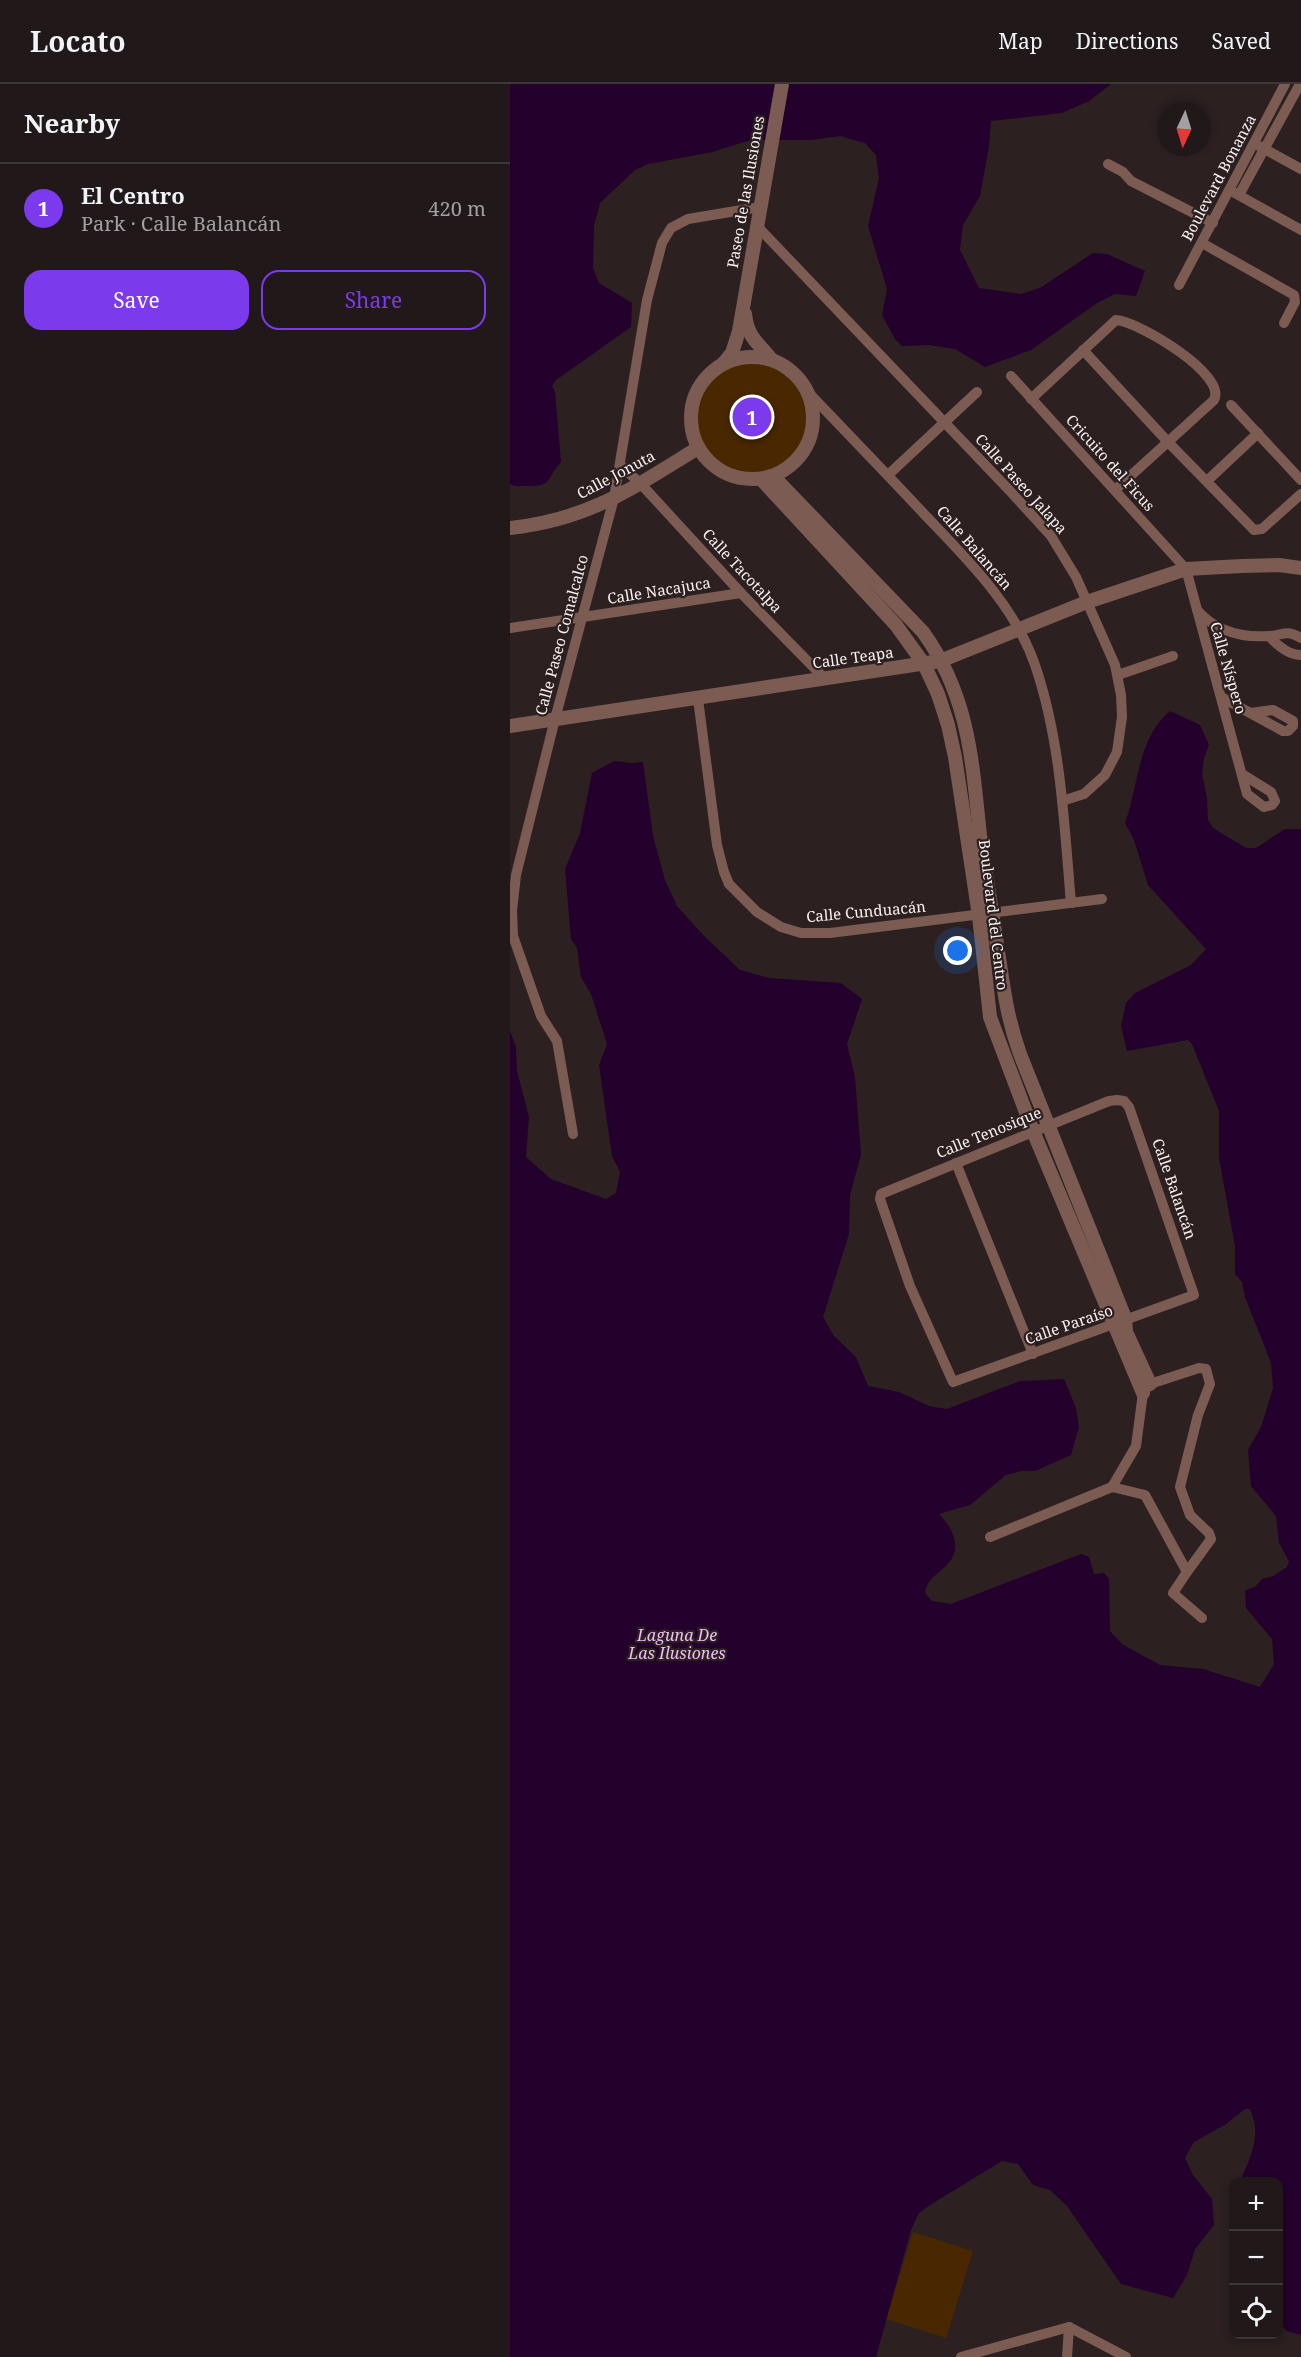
<!DOCTYPE html>
<html lang="en">
<head>
<meta charset="utf-8">
<style>
	:root { --surface:#211819; --page:#2d2526; --text:#f1f3f6; --muted:#a2a0a2; --line:#3e3738; --accent:#7c3aed }
	body { margin:0; font-family:"Noto Serif",serif; background:var(--page); color:var(--text) }
	.controls { position:absolute; right:18px; bottom:18px; display:grid; overflow:hidden; border-radius:12px; box-shadow:0 3px 9px #0003 }
	.controls button { width:54px; height:54px; display:grid; place-items:center; padding:0; border:0; border-bottom:2px solid var(--line); background:var(--surface); color:var(--text); font:30px sans-serif }
	.compass { position:absolute; left:647px; top:18px; width:54px; height:54px; border-radius:50%; background:var(--surface); box-shadow:0 3px 9px #0003; rotate:184deg }
	.you { position:absolute; left:448px; top:867px; width:21px; height:21px; margin:-15px; border:4px solid #fff; border-radius:50%; background:#1a73e8; box-shadow:0 0 0 9px #1a73e833 }
	.badge { display:grid; place-items:center; width:39px; height:39px; border-radius:50%; background:var(--accent); color:#fff; font-size:20px; font-weight:700 }
	.pin { position:absolute; translate:-50% -50%; border:3px solid #fff; box-shadow:0 2px 6px #0006 }
	.list { margin:0; padding:0; list-style:none }
	h2 { display:flex; justify-content:space-between; align-items:center; height:78px; margin:0; padding:0 24px; font-size:26px }
	h2 small { font-size:20px; font-weight:400; color:var(--muted) }
	.list li { display:grid; grid-template-columns:39px 1fr auto; gap:18px; align-items:center; box-sizing:border-box; height:90px; padding:0 24px; border-top:2px solid var(--line) }
	.list b { display:block; font-size:22px; white-space:nowrap }
	.list p { margin:0; font-size:20px; white-space:nowrap; color:var(--muted) }
	.list em { font-size:20px; font-style:normal; color:var(--muted) }
	.actions { display:flex; gap:12px; padding:18px 24px }
	.actions a { flex:1; padding:14px 0; border:2px solid var(--accent); border-radius:18px; text-align:center; font-size:21px; color:var(--accent) }
	.actions .main { background:var(--accent); color:#fff }
	.icon { flex:none; width:33px; height:33px; fill:none; stroke:currentColor; stroke-width:2; stroke-linecap:round; stroke-linejoin:round }
	.map { position:relative; flex:none; width:791px; height:2273px; overflow:hidden }
	header { display:flex; align-items:center; gap:36px; box-sizing:border-box; height:84px; padding:0 30px; background:var(--surface); border-bottom:2px solid var(--line) }
	header strong { font-size:28px }
	nav { display:flex; gap:33px; margin-inline-start:auto; font-size:21px }
	main { display:flex }
	aside { flex:1; background:var(--surface) }
	.map>svg:first-child { display:block }
	.green { fill:#492801 }
	.water { fill:#24002c }
	.lines { fill:none; stroke-linecap:round; stroke-linejoin:round }
	.minor { stroke:#7c5c52; stroke-width:10 }
	.tertiary { stroke:#7c5c52; stroke-width:14 }
	.labels { text-anchor:middle; stroke-width:4.5; stroke-linejoin:round; paint-order:stroke }
	.street-label { font-size:15px; fill:#faf1f1; stroke:#2c2021 }
	.water-label { font-size:16px; font-style:italic; fill:#f2bcfb; stroke:#2c2021 }
</style>
</head>
<body>
<header>
<strong>Locato</strong>
<nav><a>Map</a><a>Directions</a><a>Saved</a></nav>
</header>
<main>
<aside>
<h2>Nearby<small></small></h2>
<ul class="list">
<li><span class="badge">1</span><div><b>El Centro</b><p>Park · Calle Balancán</p></div><em>420 m</em></li>
</ul>
<div class="actions"><a class="main">Save</a><a>Share</a></div>
</aside>
<div class="map">
<svg width="791" height="2273" viewBox="0 0 791 2273">
	<rect width="100%" height="100%" fill="#2c2021"/>
	<g class="green">
		<circle cx="242" cy="334" r="61"/>
		<polygon points="403,2148 463,2167 436,2254 376,2235"/>
	</g>
	<g class="water">
		<path d="M0 0H601L579 17 552 29 481 37 479 62 470 112 453 141 450 166 469 204 511 210 530 204 583 169 597 170 635 187 626 212 605 210 587 219 521 266 475 283 445 265 419 261 392 262 385 255 372 231 377 205 358 142 369 94 366 71 355 59 330 52 301 56H241L202 68 138 80 125 86 90 119 84 142 83 184 89 199 122 219 121 243 46 296 42 302 45 308 51 378C34 397 44 402 14 402 8 402 6 403 0 400Z"/>
		<path d="M660 627 690 641 699 661 694 674 692 690 697 714 698 736 703 744 736 764H746L775 745H791V2251L776 2247 769 2236 768 2098 730 2097C741 2073 752 2051 740 2025H735L716 2040 684 2058 675 2074 683 2091 702 2115 704 2141 685 2165 677 2191 663 2214 611 2200 557 2122 540 2106 523 2101 508 2080 492 2077 420 2121 409 2129 401 2146 366 2273H0V947L6 963 7 987 19 1033 16 1073 41 1095 96 1115 106 1109 110 1088 102 1072 89 981 97 960 81 910 71 893 67 864 61 855 55 785 70 749 82 689 104 677 121 679 133 678 143 752 155 796 167 822 194 852 230 886 259 894 331 899 352 915 337 960 345 993 351 1071 340 1111 339 1150 313 1233 324 1252 346 1273 358 1302 389 1308 419 1322 437 1325 510 1297 554 1295 566 1324 569 1343 561 1371 525 1387H512L496 1391 460 1421 429 1430C439 1440 450 1457 443 1472 437 1487 418 1490 415 1509L422 1517 441 1520 571 1470 579 1473 584 1490 594 1489 599 1495 600 1547 612 1560 650 1581 693 1585 750 1603 764 1580 762 1555 736 1524 735 1507 746 1502 752 1495 763 1492 777 1483 779 1477 769 1459 766 1432 741 1402 738 1366 751 1343 763 1304 761 1279 735 1213 732 1198 725 1190V1162L709 1074V1027L682 960 678 956 617 967 611 942 616 919 625 909 681 881 696 865 638 801 624 756 615 739C629 701 627 655 660 627Z"/>
	</g>
	<g class="lines">
		<g class="minor">
			<polyline points="749,62 791,85"/>
			<polyline points="598,80 613,88 621,97 703,139"/>
			<polyline points="723,108 791,146"/>
			<polyline points="729,111 790,0"/>
			<polyline points="247,142 500,407 541,452 566,493 605,581 611,611 612,633 607,668 595,691 574,710 552,717"/>
			<polyline points="692,159 784,211 785,218 774,239"/>
			<polyline points="669,201 775,0"/>
			<polyline points="573,266 658,358 744,446 752,445 791,410"/>
			<polyline points="501,292 676,485 737,710 754,723 762,721 765,717 761,708 732,690"/>
			<path d="M297 307C337 349 377 390 416 432 458 476 505 522 525 581 551 657 554 739 561 819"/>
			<path d="M521 315 606 236C628 237 718 291 704 316L605 406"/>
			<polyline points="721,321 791,396"/>
			<polyline points="110,381 130,399 231,509 314,594"/>
			<polyline points="378,391 467,308"/>
			<polyline points="697,397 748,349"/>
			<path d="M687 526C706 548 732 554 760 552 774 551 776 545 791 554"/>
			<polyline points="0,544 231,509"/>
			<path d="M759 552C767 561 778 571 791 571"/>
			<polyline points="608,591 663,572"/>
			<polyline points="711,613 773,647 778,647 783,642 783,637 763,626 740,629"/>
			<polyline points="188,615 207,761 214,788 219,800 247,828 271,843 291,849 320,849 592,815"/>
			<polygon points="607,1016 614,1017 619,1023 684,1211 443,1298 400,1202 370,1115 371,1110 599,1017"/>
			<polyline points="63,1050 47,957 31,932 3,852 2,827 6,791 45,635 104,414 137,216 152,159 161,144 178,135 250,123"/>
			<polyline points="446,1079 523,1270"/>
			<polygon points="689,1284 696,1285 700,1300 688,1331 670,1403 680,1431 699,1449 701,1455 677,1488 635,1411 602,1403 626,1362 633,1309 640,1300"/>
			<polyline points="480,1453 602,1403"/>
			<polyline points="677,1488 663,1509 692,1534"/>
			<polyline points="451,2273 559,2243 616,2273"/>
			<polyline points="557,2273 559,2243"/>
		</g>
		<g class="tertiary">
			<path d="M235 230C238 255 248 258 262 276"/>
			<circle cx="242" cy="334" r="61"/>
			<polyline points="213,280 222,269 229,247 272,0"/>
			<path d="M263 392 413 548C459 612 462 676 470 751 475 785 481 820 486 854 493 897 495 928 510 970L615 1234 616 1248 640 1300"/>
			<polyline points="251,395 386,541 414,580 428,610 438,641 445,673 469,832 480,933 523,1047 633,1309"/>
			<path d="M0 444C78 436 123 404 188 364"/>
			<polyline points="0,642 430,577 577,518 676,485 732,482 769,481 791,484"/>
		</g>
	</g>
	<g class="labels">
		<g class="street-label">
			<text transform="translate(709 94) rotate(-62)" y="5">Boulevard Bonanza</text>
			<text transform="translate(236 108) rotate(-80)" y="5">Paseo de las Ilusiones</text>
			<text transform="translate(600 379) rotate(48)" y="5">Cricuito del Ficus</text>
			<text transform="translate(106 391) rotate(-28)" y="5">Calle Jonuta</text>
			<text transform="translate(511 400) rotate(48)" y="5">Calle Paseo Jalapa</text>
			<text transform="translate(464 464) rotate(49)" y="5">Calle Balancán</text>
			<text transform="translate(232 487) rotate(47)" y="5">Calle Tacotalpa</text>
			<text transform="translate(149 507) rotate(-9)" y="5">Calle Nacajuca</text>
			<text transform="translate(52 551) rotate(-75)" y="5">Calle Paseo Comalcalco</text>
			<text transform="translate(343 574) rotate(-8)" y="5">Calle Teapa</text>
			<text transform="translate(718 584) rotate(74)" y="5">Calle Níspero</text>
			<text transform="translate(356 828) rotate(-5)" y="5">Calle Cunduacán</text>
			<text transform="translate(483 831) rotate(83)" y="5">Boulevard del Centro</text>
			<text transform="translate(479 1049) rotate(-22)" y="5">Calle Tenosique</text>
			<text transform="translate(664 1105) rotate(71)" y="5">Calle Balancán</text>
			<text transform="translate(559 1241) rotate(-19)" y="5">Calle Paraíso</text>
		</g>
		<g class="water-label">
			<text x="167" y="1557">Laguna De<tspan x="167" dy="18">Las Ilusiones</tspan></text>
		</g>
	</g>
</svg>
<div class="controls">
<button>+</button>
<button>−</button>
<button><svg class="icon" aria-label="locate" viewBox="0 0 24 24"><circle cx="12" cy="12" r="6"/><path d="M12 2v4M12 18v4M2 12h4M18 12h4"/></svg></button>
</div>
<svg class="compass" viewBox="-18 -18 36 36"><path d="M0-13l5 13h-10z" fill="#e53935"/><path d="M0 13l5-13h-10z" fill="#a2a0a2"/></svg>
<div class="you"></div>
<div class="pin badge" style="left:242px;top:333px">1</div>
</div>
</main>
</body>
</html>
